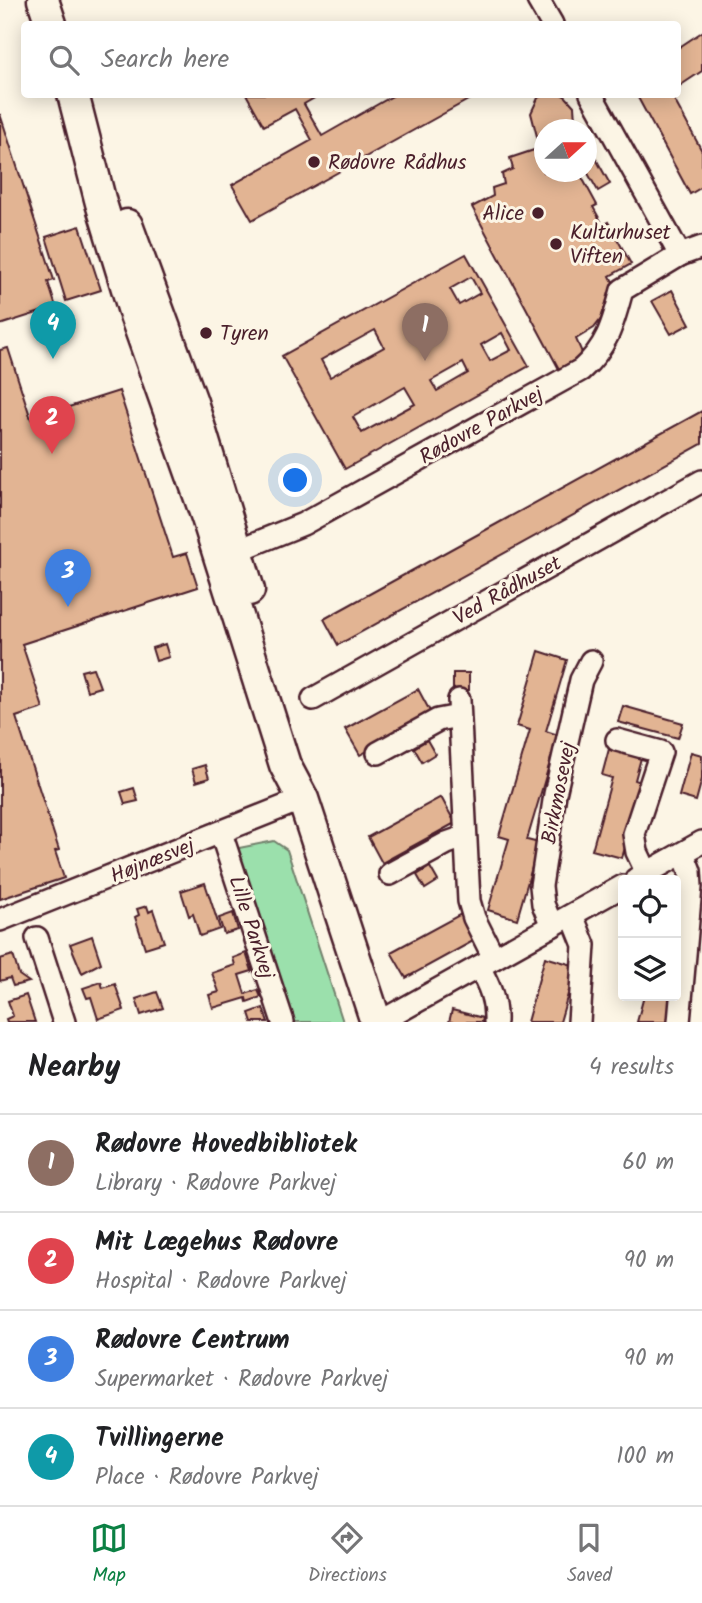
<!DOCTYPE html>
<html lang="en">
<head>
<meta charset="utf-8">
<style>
	:root { --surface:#fff; --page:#f2f2f2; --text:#202124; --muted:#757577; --line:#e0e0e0; --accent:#0b8043 }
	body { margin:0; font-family:Kalam,sans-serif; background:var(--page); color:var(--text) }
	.controls { position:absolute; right:21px; bottom:21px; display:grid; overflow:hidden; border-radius:7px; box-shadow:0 4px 18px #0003 }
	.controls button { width:63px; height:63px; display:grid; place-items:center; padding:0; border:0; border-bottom:2px solid var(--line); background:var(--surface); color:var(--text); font:35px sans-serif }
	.compass { position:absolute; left:534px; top:119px; width:63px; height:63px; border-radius:50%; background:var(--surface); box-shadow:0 4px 18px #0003; rotate:69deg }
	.you { position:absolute; left:296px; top:481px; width:24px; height:24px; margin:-18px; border:5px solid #fff; border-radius:50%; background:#1a73e8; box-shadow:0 0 0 10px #1a73e833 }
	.badge { display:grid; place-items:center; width:46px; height:46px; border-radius:50%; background:var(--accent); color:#fff; font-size:23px; font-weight:700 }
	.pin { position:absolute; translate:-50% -58px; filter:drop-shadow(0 2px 4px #0008) }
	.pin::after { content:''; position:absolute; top:37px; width:24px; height:21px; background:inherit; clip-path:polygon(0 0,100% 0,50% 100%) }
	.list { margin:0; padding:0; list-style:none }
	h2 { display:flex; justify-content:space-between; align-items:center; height:91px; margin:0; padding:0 28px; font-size:30px }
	h2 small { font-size:23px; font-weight:400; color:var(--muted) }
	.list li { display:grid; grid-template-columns:46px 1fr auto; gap:21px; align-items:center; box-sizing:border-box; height:98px; padding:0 28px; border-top:2px solid var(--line) }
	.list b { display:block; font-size:26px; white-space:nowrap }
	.list p { margin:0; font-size:23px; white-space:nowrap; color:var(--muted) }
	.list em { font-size:23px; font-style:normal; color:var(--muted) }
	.icon { flex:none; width:38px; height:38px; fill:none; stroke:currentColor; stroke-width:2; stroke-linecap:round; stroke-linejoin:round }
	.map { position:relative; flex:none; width:702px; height:1022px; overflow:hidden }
	.search { position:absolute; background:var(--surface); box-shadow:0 4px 18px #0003; left:21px; right:21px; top:21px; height:77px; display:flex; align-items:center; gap:18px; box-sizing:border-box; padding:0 24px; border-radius:7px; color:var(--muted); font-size:26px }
	.sheet { height:483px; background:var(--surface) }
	nav { display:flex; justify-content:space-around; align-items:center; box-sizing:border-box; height:98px; border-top:2px solid var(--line); background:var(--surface); font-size:19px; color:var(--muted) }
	nav a { display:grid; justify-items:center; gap:4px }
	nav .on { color:var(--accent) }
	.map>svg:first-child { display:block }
	.green { fill:#9be0ac; stroke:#72806c; stroke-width:2 }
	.building { fill:#e2b493; stroke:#4a1f2b; stroke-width:2; fill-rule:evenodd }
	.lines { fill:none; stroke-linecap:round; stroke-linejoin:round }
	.street-casing { stroke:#4a1f2b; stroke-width:26 }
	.secondary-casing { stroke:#4a1f2b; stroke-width:35 }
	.street { stroke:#fcf5e5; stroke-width:21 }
	.secondary { stroke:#fcf5e5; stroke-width:30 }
	.poi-dot { fill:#4a1f2b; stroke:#fcf5e5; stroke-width:2.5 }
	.labels { text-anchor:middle; stroke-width:6; stroke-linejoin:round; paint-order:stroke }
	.poi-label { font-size:21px; fill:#4a1f2b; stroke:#fcf5e5; text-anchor:start }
	.street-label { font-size:21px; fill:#4a1f2b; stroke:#fcf5e5 }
</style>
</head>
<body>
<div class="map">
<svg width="702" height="1022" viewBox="0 0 702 1022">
	<rect width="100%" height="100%" fill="#fcf5e5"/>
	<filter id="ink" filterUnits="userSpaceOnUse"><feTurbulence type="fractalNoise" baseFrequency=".0143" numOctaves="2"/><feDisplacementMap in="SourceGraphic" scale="14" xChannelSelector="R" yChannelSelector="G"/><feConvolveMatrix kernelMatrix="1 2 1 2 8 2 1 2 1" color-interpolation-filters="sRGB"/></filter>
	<g filter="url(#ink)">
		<polygon class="green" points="274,841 287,850 343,1022 291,1022 234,849"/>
		<g class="building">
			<polygon points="702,32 702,71 678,87 678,48"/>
			<polygon points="246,94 315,94 316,97 304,104 322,136 396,94 477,95 252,220 232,185 312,140 295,109 264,126"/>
			<polygon points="545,94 561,94 566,97 574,106 575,120 580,130 544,130 544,172 579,172 597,205 593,207 603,225 608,222 631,264 610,276 613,282 601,319 594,328 576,339 583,355 559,369 472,207 493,196 492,188 504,184 502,174 513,169 510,158 540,148 531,113 538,98"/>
			<polygon points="636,94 671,94 702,151 702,187 690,194"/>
			<polygon points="0,114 54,280 48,282 56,307 0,325"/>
			<polygon points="586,141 610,184 598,191 586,170"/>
			<polygon points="80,226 101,290 66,301 46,237"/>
			<path d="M466 254 529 366 345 469 282 356ZM471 277 480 293 459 305 450 289ZM375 330 384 347 330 377 321 360ZM502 333 511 350 490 361 481 345ZM463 363 468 373 437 391 431 381ZM405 387 415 404 362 433 353 417Z"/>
			<polygon points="672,290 690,324 671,334 652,301"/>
			<polygon points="8,348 31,419 119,391 173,557 187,553 198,587 22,644 43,708 16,717 59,850 55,851 64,878 0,899 0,350"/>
			<polygon points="702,411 702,444 338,645 324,619"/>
			<polygon points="165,644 169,657 156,661 152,648"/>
			<polygon points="539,651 567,660 546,731 558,735 527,840 539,843 517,919 488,910 509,839 499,836 530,730 517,726"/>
			<polygon points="93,668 100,687 87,691 81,671"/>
			<rect x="453" y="673" width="16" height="17"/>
			<polygon points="418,689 432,715 360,755 345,729"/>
			<polygon points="623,706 683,723 678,738 618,722"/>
			<polygon points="427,740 435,754 422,762 414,748"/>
			<polygon points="609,749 641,758 635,780 643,783 622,858 592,850 612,778 602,775"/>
			<polygon points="691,752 702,755 702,779 696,801 679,796"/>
			<polygon points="205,765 209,778 196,782 192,769"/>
			<polygon points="134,788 138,801 125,804 121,792"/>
			<polygon points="441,797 455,823 382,863 368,837"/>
			<polygon points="430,867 438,881 425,889 417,875"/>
			<polygon points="205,883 220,929 200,936 193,914 189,916 181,891"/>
			<polygon points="147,906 149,912 153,910 164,942 145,948 135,917 139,915 137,909"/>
			<polygon points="233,913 238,930 224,934 219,918"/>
			<polygon points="461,914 475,940 406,978 391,952"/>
			<polygon points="92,936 101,963 82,973 70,944"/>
			<polygon points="246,953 252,971 239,975 245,994 258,990 261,997 247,1002 246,998 213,1008 209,995 219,992 212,973 235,965 233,958"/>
			<polygon points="13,955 19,975 29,982 13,986 10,978 0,981 0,959"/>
			<polygon points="545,957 576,966 560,1022 527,1022"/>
			<polygon points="101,982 103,988 115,984 124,1010 98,1019 91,997 87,998 83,988"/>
			<polygon points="157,992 163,1008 141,1015 136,999"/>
			<polygon points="26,995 35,1022 7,1022 6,1019 13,1016 8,1001"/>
			<polygon points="644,996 676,996 670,1022 637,1022"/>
			<polygon points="263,1008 268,1022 252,1022 249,1013"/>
			<polygon points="452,1010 483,1018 482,1022 449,1022"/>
		</g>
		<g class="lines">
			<g class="street-casing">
				<g id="street">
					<polyline points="538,0 552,24"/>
					<polyline points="591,94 680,255"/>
					<path d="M224 556 303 524 581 370C608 346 613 323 622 290L680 255 702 247"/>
					<polyline points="313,699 702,481"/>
					<polyline points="459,700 469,901 474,918 494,958"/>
					<polyline points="617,740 661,752 634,834 637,852 647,873"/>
					<polyline points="378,753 438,720 459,716"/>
					<polyline points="221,833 283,1022"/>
					<polyline points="390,874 447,843 464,837"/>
					<polyline points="636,879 702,842"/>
					<polyline points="572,915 584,945 579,1022"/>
					<polyline points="0,920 303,799"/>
					<polyline points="552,926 543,904 541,886 555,794 581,680 591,661"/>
					<polyline points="37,938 64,1022"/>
					<path d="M479 967C489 985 496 1000 495 1022"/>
					<polyline points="380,1022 623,886"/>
					<polyline points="679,1022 691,887 690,871 683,853"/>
				</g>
			</g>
			<g class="secondary-casing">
				<g id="secondary">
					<polyline points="43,0 51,24"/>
					<polyline points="73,94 101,203 135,315 207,518 285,765 303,799 376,1022"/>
					<polyline points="127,225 192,402 249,590"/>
				</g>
			</g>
			<use href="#street" class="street"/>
			<use href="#secondary" class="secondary"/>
		</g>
	</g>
	<g class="poi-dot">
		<circle cx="314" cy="162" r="7"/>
		<circle cx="538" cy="213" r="7"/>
		<circle cx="556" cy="244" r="7"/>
		<circle cx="206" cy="333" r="7"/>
	</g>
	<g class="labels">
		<g class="poi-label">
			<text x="328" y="169">Rødovre Rådhus</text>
			<text x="524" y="220" text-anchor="end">Alice</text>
			<text x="570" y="239">Kulturhuset<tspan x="570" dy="24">Viften</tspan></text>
			<text x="220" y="340">Tyren</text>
		</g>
		<g class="street-label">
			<text transform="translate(481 425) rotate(-29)" y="7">Rødovre Parkvej</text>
			<text transform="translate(507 590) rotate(-29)" y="7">Ved Rådhuset</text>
			<text transform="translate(558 793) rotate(-79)" y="7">Birkmosevej</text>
			<text transform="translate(152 860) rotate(-22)" y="7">Højnæsvej</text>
			<text transform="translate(252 927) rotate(72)" y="7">Lille Parkvej</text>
		</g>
	</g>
</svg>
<div class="controls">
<button><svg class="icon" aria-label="locate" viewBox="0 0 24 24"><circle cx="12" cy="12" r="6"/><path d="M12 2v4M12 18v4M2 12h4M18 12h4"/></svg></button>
<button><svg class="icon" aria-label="layers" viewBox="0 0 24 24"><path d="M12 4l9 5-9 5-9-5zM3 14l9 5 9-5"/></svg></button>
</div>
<svg class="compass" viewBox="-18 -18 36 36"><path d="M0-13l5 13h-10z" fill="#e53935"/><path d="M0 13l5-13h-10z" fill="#757577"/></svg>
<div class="you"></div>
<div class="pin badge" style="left:425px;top:361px;background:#8d6e63">1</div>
<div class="pin badge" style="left:52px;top:454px;background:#e0444e">2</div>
<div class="pin badge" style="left:68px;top:607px;background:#3f7fe0">3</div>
<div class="pin badge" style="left:53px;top:359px;background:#0f9aa8">4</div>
<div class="search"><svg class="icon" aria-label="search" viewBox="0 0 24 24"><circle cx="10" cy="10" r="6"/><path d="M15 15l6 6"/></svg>Search here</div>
</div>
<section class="sheet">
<h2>Nearby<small>4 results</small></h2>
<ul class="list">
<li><span class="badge" style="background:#8d6e63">1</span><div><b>Rødovre Hovedbibliotek</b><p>Library · Rødovre Parkvej</p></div><em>60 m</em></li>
<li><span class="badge" style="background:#e0444e">2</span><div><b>Mit Lægehus Rødovre</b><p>Hospital · Rødovre Parkvej</p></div><em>90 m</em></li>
<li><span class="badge" style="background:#3f7fe0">3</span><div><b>Rødovre Centrum</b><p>Supermarket · Rødovre Parkvej</p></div><em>90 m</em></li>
<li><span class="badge" style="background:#0f9aa8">4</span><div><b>Tvillingerne</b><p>Place · Rødovre Parkvej</p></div><em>100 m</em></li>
</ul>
</section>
<nav>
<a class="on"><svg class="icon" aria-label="map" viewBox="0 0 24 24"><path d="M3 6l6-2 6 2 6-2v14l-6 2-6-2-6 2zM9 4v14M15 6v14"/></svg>Map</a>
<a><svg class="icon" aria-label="directions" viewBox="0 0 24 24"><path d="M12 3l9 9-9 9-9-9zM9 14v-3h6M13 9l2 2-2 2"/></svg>Directions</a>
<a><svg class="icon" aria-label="saved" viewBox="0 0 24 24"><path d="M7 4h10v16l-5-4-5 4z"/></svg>Saved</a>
</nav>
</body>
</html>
